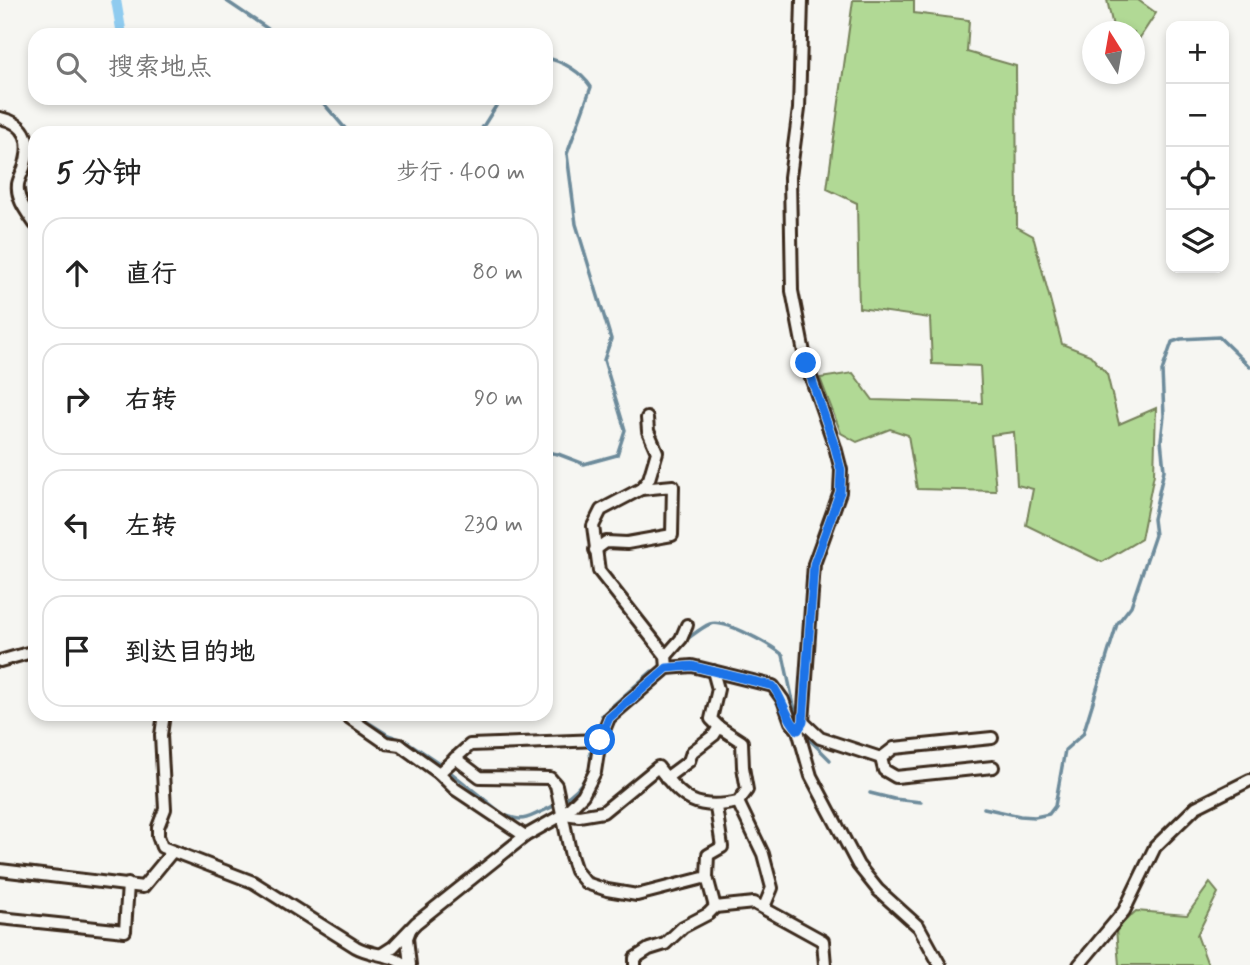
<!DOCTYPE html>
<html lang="zh">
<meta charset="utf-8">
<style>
:root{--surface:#fff;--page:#f6f6f6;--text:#222;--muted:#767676;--line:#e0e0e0}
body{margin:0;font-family:Mynerve,"LXGW WenKai TC",sans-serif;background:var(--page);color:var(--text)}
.controls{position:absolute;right:21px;top:21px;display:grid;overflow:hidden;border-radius:14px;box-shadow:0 4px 10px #0003}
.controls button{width:63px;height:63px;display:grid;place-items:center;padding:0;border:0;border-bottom:2px solid var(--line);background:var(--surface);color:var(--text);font:35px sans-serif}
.compass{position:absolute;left:1082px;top:21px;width:63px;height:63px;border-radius:50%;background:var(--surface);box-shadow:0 4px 10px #0003;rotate:349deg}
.stop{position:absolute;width:21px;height:21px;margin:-16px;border:5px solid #1a73e8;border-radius:50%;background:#fff}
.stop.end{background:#1a73e8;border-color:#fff;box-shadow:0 2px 7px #0008}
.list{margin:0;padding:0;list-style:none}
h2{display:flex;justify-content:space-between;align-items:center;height:91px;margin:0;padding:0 28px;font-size:30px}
h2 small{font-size:23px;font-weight:400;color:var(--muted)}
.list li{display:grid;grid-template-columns:46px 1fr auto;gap:21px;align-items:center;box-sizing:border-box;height:112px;margin:0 14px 14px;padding:0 14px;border:2px solid var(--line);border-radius:21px}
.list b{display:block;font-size:26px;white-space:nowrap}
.list em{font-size:23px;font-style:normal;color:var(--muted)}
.icon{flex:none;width:38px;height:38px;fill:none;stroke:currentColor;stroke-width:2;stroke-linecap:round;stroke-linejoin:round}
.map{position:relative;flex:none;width:1250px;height:965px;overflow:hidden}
.search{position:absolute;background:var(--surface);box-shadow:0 4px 10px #0003;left:28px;top:28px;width:525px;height:77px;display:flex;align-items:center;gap:18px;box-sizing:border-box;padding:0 24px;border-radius:21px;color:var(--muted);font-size:26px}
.panel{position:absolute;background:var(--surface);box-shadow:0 4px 10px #0003;left:28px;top:126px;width:525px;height:595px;border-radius:21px}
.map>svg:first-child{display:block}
.green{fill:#b1d995;stroke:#76825a;stroke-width:2}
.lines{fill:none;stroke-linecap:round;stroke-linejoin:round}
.stream{stroke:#6d8b9b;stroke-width:3.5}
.canal{stroke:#8fcbef;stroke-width:10}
.minor-casing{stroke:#3b2a1e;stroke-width:16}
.minor{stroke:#f6f6f2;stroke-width:10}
.route{stroke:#1a73e8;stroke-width:9}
</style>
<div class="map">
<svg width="1250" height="965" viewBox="0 0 1250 965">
<rect width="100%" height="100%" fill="#f6f6f2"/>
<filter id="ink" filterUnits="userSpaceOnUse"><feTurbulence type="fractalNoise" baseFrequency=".0143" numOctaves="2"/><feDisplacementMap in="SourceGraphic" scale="14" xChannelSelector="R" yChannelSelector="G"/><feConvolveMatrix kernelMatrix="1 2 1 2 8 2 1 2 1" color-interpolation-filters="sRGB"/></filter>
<g filter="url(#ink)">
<g class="green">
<path d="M853,0H914V13L969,20L967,52L1016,66L1017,227L1033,236L1062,344L1090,355L1107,374L1119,424L1156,408L1154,474L1141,539L1102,562L1026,525L1033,489L1017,485L1014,432L991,435L996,491L917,489L908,435L890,429L857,442L841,433L820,378L853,373L873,400L982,403L980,366L932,364L930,318L859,308L857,203L827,189Z"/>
<path d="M1107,0H1138L1156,13L1135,45L1134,32L1114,31Z"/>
<path d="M1210,883L1218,893L1197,935L1208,965H1119L1116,929L1136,911L1187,915Z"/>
</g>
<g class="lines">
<g class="stream">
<path d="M225,0L277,35"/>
<path d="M546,58C563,61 581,72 591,87L567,154L576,224L611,339L604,360L625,430L617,455L584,464L558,454L546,452"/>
<path d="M319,98L349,133"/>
<path d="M479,133L501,98"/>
<path d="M686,640C693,635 702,627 710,624C725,619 771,645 783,655L796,715"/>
<path d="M355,714L388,735L406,741L439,763L504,815C510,817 515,819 520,819C528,819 535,814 541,812C564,802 596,782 590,753"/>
<path d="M602,715L652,671"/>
<path d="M809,739L830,760"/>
<path d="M870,793L894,799L921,802"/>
<path d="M984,808L1020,816L1035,817L1049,814L1055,806L1065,750L1083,734L1117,624L1131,606L1155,535L1153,519L1164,470L1161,440L1164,416L1162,371L1172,342L1181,339L1219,337L1250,367"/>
</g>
<path class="canal" d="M116,0L122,35"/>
<g class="minor-casing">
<g id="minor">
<path d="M0,118C28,124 32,142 24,168C22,173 19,179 18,184C16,199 27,212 35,224"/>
<path d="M647,418L648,431L657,452L649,479L641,489L601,510L593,526L599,571L666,656L667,668"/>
<path d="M595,550L606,542L627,543L672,535L673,486L641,489"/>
<path d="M666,656L681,639L687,625"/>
<path d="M0,661L35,651"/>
<path d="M164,714L161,735L165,809L158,827V836L162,847L253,882L356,947C372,956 390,953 405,965"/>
<path d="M344,714L386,743L400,745L439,773L455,789L525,836"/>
<path d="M803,722L820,738L881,758"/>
<path d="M798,730L803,722L814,564L840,492L841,470L835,447L806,363L792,291L790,177L799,109L802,0"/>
<path d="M992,738L894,748L881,758L884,770L896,777L993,767"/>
<path d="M455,758L480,777L550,778L556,785L571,856L576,871L586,883L607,890L637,895L707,877L715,907L754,903L823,941L825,965"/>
<path d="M439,773L470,745L600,740"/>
<path d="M666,778L689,761L692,752L714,735L719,727"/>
<path d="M738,802L763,854L772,888L764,907"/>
<path d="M564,814L579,816L603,812L658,767C683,800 696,811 738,802L747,790L743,767L742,742L719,727L711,719L718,689L713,671"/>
<path d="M0,870L143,887L172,852"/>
<path d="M707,877L708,855L722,847L716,807"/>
<path d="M0,918L125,931L128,884"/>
<path d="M382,954L393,947L416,923L525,836L564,814L583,795L595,772L600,740L609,718L667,668L692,666L773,686L783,700L791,722L798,730L811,776L858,865L878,890L919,927L940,965"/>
<path d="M410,965L407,938L410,930"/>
<path d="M635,965V958L649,949L665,944L683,927L708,914L715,907"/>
<path d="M1079,965L1124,911L1155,847L1196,807L1250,780"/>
</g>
</g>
<use href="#minor" class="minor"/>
</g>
</g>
<g class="lines" filter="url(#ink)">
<path class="route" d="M600,740L609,718L667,668L692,666L773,686C783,700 786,718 798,730L803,722L814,564L840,492L841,470L835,447L806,363"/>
</g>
</svg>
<div class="controls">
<button>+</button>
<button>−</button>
<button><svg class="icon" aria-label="locate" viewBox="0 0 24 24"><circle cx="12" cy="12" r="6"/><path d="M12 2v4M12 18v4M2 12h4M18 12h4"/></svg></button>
<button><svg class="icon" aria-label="layers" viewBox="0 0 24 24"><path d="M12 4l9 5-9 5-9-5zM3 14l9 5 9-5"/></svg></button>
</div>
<svg class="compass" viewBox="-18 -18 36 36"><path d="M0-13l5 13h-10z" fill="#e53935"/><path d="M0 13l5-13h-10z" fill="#767676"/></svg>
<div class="stop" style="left:600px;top:740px"></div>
<div class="stop end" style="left:806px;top:363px"></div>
<div class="search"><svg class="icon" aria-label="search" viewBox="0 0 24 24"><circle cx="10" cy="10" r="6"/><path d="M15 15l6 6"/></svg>搜索地点</div>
<section class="panel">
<h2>5 分钟<small>步行 · 400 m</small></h2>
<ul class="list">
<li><svg class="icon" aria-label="ahead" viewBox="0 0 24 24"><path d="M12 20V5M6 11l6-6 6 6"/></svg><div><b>直行</b></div><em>80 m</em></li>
<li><svg class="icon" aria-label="right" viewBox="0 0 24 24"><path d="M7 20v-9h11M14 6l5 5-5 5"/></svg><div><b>右转</b></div><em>90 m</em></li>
<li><svg class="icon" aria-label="left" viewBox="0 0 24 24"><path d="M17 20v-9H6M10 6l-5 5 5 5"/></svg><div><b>左转</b></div><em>230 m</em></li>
<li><svg class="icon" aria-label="arrive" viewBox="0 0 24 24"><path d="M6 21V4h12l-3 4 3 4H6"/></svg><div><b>到达目的地</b></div></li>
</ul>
</section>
</div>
